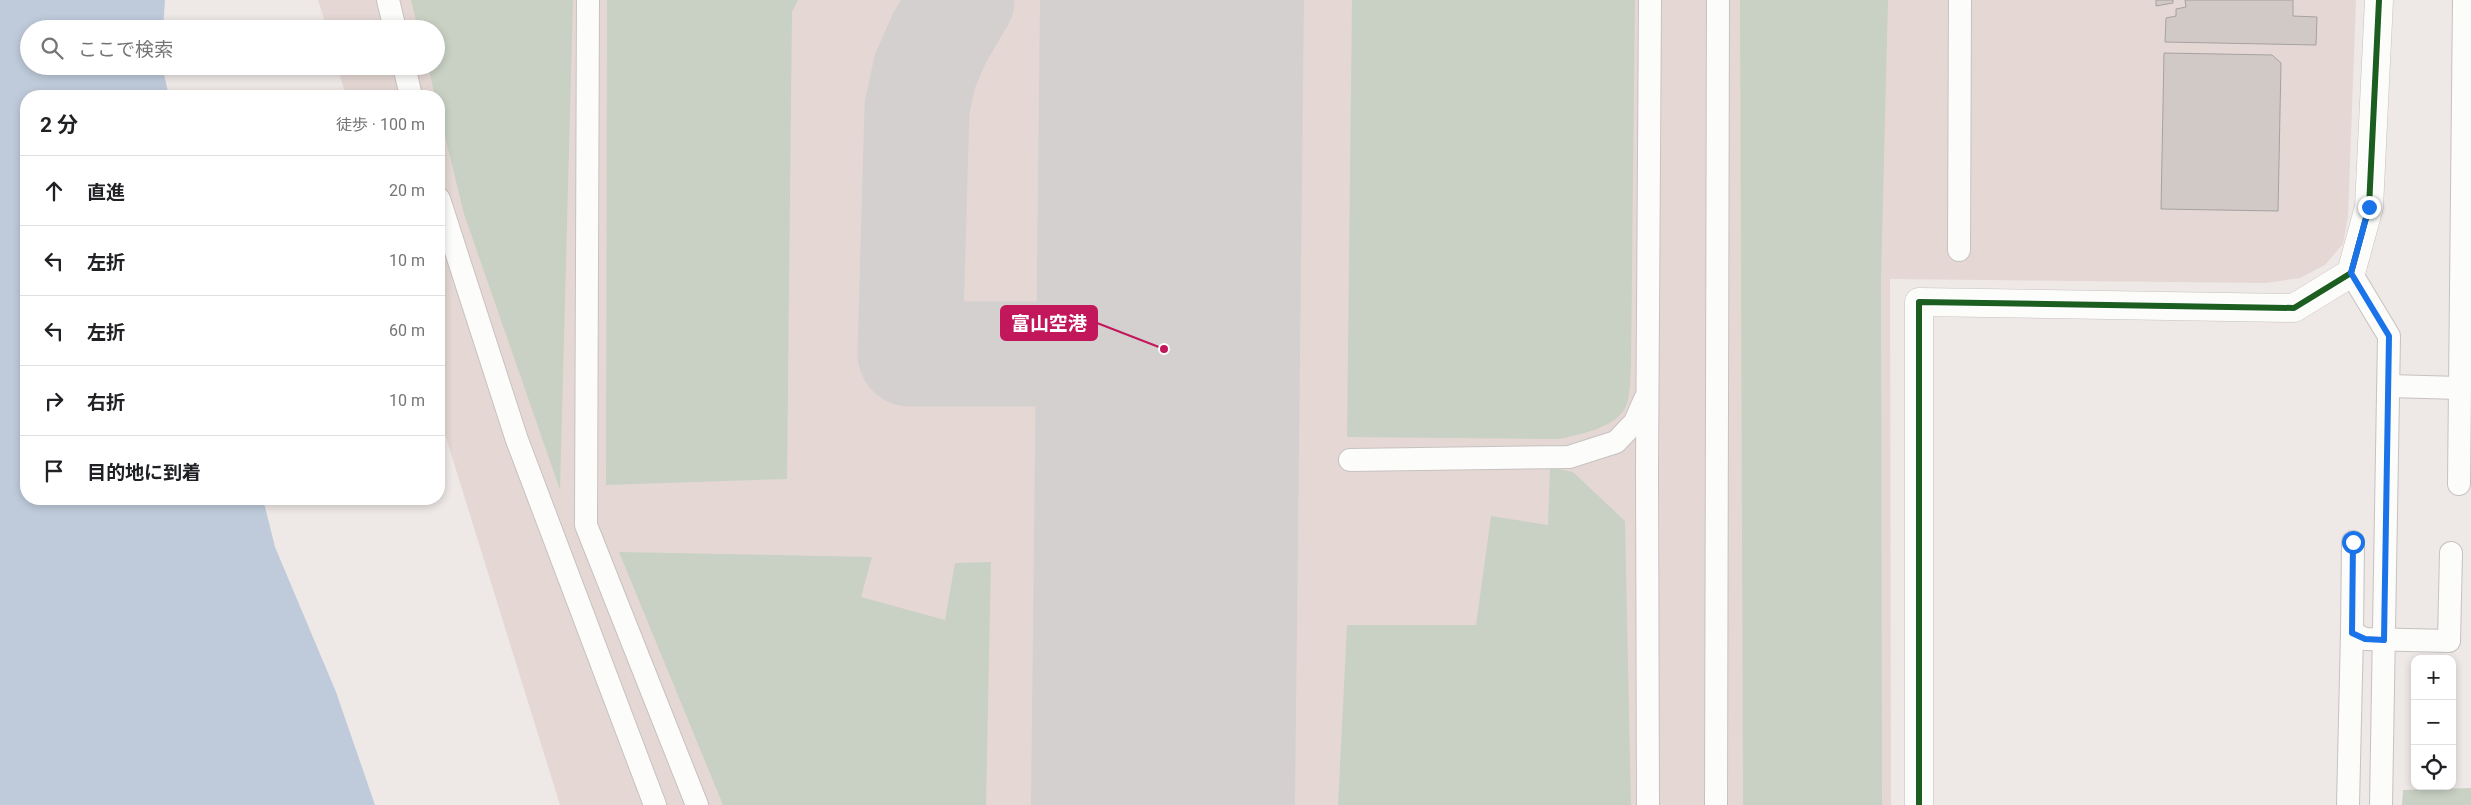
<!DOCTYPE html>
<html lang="ja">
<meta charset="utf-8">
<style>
:root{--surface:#fff;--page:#f6f6f6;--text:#202124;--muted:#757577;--line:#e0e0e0}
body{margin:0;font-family:Roboto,"Noto Sans JP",sans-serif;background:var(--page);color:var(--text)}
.controls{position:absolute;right:15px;bottom:15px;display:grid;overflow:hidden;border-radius:10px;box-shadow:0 2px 8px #0003}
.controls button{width:45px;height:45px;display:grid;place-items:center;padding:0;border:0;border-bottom:1px solid var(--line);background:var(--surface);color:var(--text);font:25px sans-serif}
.stop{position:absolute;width:15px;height:15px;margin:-11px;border:4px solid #1a73e8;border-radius:50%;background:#fff}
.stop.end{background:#1a73e8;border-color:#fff;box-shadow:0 1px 5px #0008}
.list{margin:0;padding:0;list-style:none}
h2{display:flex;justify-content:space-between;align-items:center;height:65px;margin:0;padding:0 20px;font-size:21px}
h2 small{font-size:16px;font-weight:400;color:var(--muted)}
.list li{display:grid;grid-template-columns:32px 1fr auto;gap:15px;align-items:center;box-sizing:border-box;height:70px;padding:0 20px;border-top:1px solid var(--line)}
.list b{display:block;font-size:19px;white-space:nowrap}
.list em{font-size:16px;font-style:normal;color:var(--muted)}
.icon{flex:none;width:28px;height:28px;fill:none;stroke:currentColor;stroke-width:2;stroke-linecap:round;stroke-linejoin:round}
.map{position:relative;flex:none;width:2471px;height:805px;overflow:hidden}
.search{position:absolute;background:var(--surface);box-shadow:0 2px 8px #0003;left:20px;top:20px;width:425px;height:55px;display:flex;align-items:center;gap:12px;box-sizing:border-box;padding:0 18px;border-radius:28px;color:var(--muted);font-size:19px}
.panel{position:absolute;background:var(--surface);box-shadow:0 2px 8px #0003;left:20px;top:90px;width:425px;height:415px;border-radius:20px}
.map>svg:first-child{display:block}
.built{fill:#e5d8d4}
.green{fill:#c9d1c4}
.water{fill:#bfcbdb}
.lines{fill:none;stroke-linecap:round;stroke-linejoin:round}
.taxiway{stroke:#d4d0cf;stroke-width:105}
.runway{stroke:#d4d0cf;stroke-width:264}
.building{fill:#d1c9c5;stroke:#a6a2a0}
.lane-casing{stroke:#c6c2c0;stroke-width:24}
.street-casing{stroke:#c6c2c0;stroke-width:29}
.lane{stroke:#fcfcfb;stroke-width:22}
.street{stroke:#fcfcfb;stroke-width:28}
.cycleway-casing{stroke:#fff;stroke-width:9}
.cycleway{stroke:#1b5e20;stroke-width:6}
.route{stroke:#1a73e8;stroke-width:6}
.leader{fill:none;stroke:#c2185b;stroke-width:2}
.callout-dot{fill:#c2185b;stroke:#fff;stroke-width:2}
.callout{fill:#c2185b;stroke:#c2185b;stroke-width:2}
.callout-label{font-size:19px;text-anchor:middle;font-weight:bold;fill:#fff}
</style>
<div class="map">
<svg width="2471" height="805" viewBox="0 0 2471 805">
<rect width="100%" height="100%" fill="#eee8e6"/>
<path class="built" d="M318,0H2356L2348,216L2343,244L2325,265L2300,278L2267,283L1890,279L1891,805H560L439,415V96H346L337,66H436V29H327Z"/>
<g class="green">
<path d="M411,0H573L560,490L464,214L439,112V96H435L428,66H436V29H418Z"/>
<path d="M607,0H798L792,12L787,479L606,485Z"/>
<path d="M1352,0H1635L1631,363C1630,376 1631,394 1626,406C1618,427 1579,435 1559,439L1347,437Z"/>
<path d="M1740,0H1888L1881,280L1882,805H1743Z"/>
<path d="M1550,467L1573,472L1625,521L1631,805H1338L1347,625H1476L1491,516L1548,525Z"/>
<path d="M619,552L872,557L861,597L945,620L955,563L991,562L986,805H723Z"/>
<path d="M2471,788V805H2402L2403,790Z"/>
</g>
<path class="water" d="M0,0H165L163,29H29V66H162L169,96H26V499H263L275,547L336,692L375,805H0Z"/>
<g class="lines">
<path class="taxiway" d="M962,0L940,37L925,71L917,108L910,354H1168"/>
<path class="runway" d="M1163,805L1172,0"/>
</g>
<g class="building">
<path d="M2156,0H2173V3L2156,6Z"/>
<path d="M2185,0H2293V16L2317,17L2316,45L2165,42L2166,18L2176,16V9L2186,7Z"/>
<path d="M2164,53L2272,55L2281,63L2278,211L2161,209Z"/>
</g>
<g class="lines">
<g class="lane-casing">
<g id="lane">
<path d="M388,0L395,29"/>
<path d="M588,0L586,525L697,805"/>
<path d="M404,66L411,96"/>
<path d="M439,199L517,440L655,805"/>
<path d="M1959,250L1960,0"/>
<path d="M2351,273L2389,336L2381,805"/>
<path d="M2389,386L2460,388"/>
<path d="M1350,460L1569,457L1616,442L1635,422L1645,399"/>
<path d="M2459,484L2464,0"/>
<path d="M2353,542L2352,633L2365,639L2449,641L2451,553"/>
<path d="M1648,805L1647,469L1650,0"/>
<path d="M1716,805L1718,0"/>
<path d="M2348,805L2352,633"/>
</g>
</g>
<g class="street-casing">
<path id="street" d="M1919,805V302L2294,308L2351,273L2369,207L2379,0"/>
</g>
<use href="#lane" class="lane"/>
<use href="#street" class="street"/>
<g class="cycleway-casing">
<path id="cycleway" d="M1919,805V302L2294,308L2351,273L2369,207L2379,0"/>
</g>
<use href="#cycleway" class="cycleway"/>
</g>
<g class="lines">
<path class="route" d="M2353,542L2352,633L2365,639L2384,640L2389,336L2351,273L2369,207"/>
</g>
<path class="leader" d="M1164 349L1097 323"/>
<circle class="callout-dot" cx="1164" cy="349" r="5"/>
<rect class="callout" x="1001" y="306" width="96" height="34" rx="5"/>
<g class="callout-label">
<text x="1049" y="330">富山空港</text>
</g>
</svg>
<div class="controls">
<button>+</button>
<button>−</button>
<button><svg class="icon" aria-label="locate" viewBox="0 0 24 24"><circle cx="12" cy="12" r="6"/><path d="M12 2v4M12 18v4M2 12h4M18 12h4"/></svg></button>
</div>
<div class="stop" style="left:2353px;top:542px"></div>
<div class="stop end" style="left:2369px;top:207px"></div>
<div class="search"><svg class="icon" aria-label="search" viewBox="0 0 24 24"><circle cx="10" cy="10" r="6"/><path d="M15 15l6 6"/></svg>ここで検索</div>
<section class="panel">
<h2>2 分<small>徒歩 · 100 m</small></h2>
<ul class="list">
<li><svg class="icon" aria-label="ahead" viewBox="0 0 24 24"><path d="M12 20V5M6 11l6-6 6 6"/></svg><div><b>直進</b></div><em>20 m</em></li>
<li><svg class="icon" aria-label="left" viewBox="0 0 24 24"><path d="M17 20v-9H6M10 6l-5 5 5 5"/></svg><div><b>左折</b></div><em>10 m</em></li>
<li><svg class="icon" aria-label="left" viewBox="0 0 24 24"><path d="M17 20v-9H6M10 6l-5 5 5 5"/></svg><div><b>左折</b></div><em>60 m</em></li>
<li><svg class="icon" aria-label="right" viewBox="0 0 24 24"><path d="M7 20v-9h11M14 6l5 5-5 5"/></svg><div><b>右折</b></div><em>10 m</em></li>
<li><svg class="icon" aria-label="arrive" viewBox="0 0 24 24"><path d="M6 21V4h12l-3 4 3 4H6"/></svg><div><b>目的地に到着</b></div></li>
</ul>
</section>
</div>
